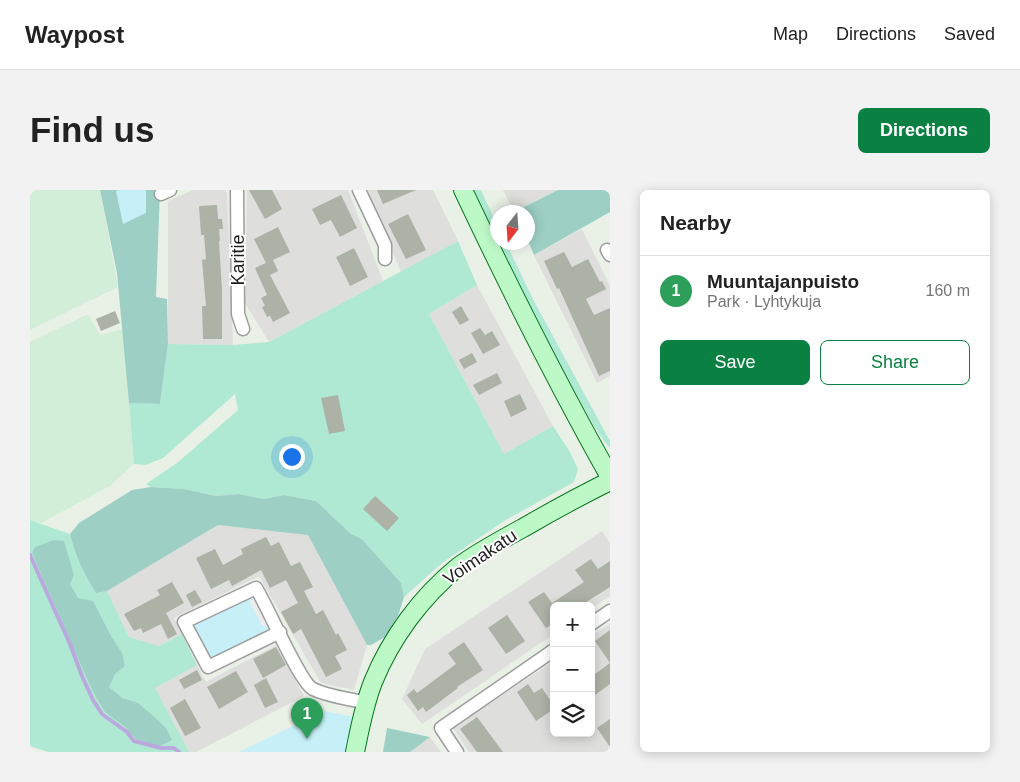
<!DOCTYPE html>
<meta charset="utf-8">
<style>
:root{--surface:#fff;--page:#f2f2f2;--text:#222;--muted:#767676;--line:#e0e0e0;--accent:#0b8043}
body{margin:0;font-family:Arial,sans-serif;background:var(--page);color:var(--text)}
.controls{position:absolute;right:15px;bottom:15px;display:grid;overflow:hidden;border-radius:8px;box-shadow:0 2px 12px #0003}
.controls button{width:45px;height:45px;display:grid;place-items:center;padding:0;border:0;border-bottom:1px solid var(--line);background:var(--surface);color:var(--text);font:25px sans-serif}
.compass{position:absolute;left:460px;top:15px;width:45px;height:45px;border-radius:50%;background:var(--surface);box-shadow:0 2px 12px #0003;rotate:197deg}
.you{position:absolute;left:261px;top:266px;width:18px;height:18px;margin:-12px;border:4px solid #fff;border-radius:50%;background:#1a73e8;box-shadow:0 0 0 8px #1a73e833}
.badge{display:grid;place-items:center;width:32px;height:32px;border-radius:50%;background:var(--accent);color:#fff;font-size:16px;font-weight:700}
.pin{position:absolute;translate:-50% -41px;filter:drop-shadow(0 1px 2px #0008)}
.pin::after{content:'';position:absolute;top:26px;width:18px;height:15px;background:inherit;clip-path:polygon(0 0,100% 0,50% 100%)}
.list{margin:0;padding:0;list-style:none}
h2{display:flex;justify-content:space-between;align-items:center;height:65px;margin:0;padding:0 20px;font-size:21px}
h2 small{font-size:16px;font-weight:400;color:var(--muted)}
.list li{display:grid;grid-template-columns:32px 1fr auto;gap:15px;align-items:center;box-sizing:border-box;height:70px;padding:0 20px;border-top:1px solid var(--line)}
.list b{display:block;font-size:19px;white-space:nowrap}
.list p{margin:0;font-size:16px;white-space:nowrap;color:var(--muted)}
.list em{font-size:16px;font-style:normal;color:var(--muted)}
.actions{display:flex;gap:10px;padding:15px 20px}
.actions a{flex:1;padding:11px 0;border:1px solid var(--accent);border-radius:8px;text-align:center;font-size:18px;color:var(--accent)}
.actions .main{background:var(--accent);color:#fff}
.icon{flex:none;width:28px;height:28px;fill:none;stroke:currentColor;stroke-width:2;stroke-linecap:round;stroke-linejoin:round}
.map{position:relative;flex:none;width:580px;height:562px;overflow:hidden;border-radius:8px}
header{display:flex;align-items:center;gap:30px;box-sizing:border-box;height:70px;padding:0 25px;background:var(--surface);border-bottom:1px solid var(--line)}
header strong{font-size:24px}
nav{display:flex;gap:28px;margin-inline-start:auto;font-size:18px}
.intro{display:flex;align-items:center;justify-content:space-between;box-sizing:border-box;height:120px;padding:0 30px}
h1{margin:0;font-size:35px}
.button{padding:12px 22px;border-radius:8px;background:var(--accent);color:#fff;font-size:18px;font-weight:700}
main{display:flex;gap:30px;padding:0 30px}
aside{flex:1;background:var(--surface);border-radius:8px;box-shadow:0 2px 12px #0003}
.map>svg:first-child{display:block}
.residential{fill:#dededd}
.farmland{fill:#d3eed8}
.grass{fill:#afe9d3}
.forest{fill:#9dcfc5}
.park{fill:#c6eff8}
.parking{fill:#ececec}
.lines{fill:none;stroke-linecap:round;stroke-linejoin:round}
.stream{stroke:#baa9dd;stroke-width:4}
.building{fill:#acb2a6}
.street-casing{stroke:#9d9d9d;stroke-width:15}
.secondary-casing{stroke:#087720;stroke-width:20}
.street{stroke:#fff;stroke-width:12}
.secondary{stroke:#bdf8c7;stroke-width:18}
.labels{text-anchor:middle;stroke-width:4;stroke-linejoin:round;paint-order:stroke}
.street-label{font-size:18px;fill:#202020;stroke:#fff}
</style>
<header>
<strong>Waypost</strong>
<nav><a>Map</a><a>Directions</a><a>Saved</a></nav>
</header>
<div class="intro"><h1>Find us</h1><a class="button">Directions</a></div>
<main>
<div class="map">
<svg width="580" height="562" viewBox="0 0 580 562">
<rect width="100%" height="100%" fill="#e9f1e7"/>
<g class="residential">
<path d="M163,0H195L197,3L203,155L138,154V11Z"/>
<path d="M217,0H318L353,91L239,152L215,113Z"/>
<path d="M336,0H403L428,51L371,82Z"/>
<path d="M473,0H528L484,22Z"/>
<path d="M552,39L580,96V186L567,193L504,65Z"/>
<path d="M447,95L523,236L474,264L399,124Z"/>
<path d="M188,335L278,344L337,455L324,500L291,493L229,386L144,428L152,444L129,456L99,447L77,401Z"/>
<path d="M572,341L580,354V406L561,419V416H524V444L392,534L372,509L395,459Z"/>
<path d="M580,434V562H439L423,538L524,471V543H561V446Z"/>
<path d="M246,455L274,506L166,562H159L124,498L167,475L176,492Z"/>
<path d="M400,547L411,562H380Z"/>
</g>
<g class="farmland">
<path d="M0,0H70L88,97L0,140Z"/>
<path d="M58,124L70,145L93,139L104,274L80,296L11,333L0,330V152Z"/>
</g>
<g class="grass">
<path d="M442,0H451L467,35L468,52L476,53L505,113L580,251V258C565,242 552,213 540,193C504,130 473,65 442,0Z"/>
<path d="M428,51L447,95L399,124L474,264L523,236L540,262L548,279L544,292L474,331L412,373L374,407L371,393L332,349L321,344L286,311L254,305L234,309L209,304L186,306L154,299L121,297L116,294L147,273L208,220L205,204L133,268L116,275L104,274L99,213L130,214L138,154L203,155L239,152Z"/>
<path d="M0,330L40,344C45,366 54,384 66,403L77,401L99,447L129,456L152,444L167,475L125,498L159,562H18L0,556Z"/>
</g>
<g class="forest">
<path d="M70,0H130L126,107L137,109L138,154L130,214L99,213L87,83Z"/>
<path d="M528,0H580V22L504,65L498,51V22H484Z"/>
<path d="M121,297L154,299L186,306L209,304L234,309L254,305L286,311L321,344L332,349L371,393L374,407L368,426L355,447L341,455H337L278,345L188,335L77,401L66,403C54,384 45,366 40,344L49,333L102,300Z"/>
<path d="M24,350L34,351L44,385L40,394L48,408L63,411L81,446L92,463L95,476L85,484L79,497L92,508L108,513L122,525L136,538L142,550L130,556L108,551L94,536L75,522L62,500L2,363L5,357Z"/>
<path d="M357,538L400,547L380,562H353Z"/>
</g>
<g class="park">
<path d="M89,0H116V23L93,34L86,1Z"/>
<path d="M223,404L240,438L185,468L179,469L163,440V435Z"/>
<path d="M294,521L324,527L317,562H209Z"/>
</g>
<path class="parking" d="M226,408L240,433L233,437L219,411Z"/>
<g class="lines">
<path class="stream" d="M0,365L40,454L52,486L63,510L72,524L97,542L104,551L131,558H144L149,562"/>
</g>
<g class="building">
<path d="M219,0H242L252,19L235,29Z"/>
<path d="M347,0H386L353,14Z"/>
<path d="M311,5L327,38L310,47L301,30L290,35L282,19Z"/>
<path d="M187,15L188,29H192L193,39H189L190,51H189L192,100V149H173L172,116H176L172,70L176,69L174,45H171L169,16Z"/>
<path d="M378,24L396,60L376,69L358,34Z"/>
<path d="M248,37L260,62L243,70L248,81L240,85L260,123L243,132L240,126L237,127L232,117L235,116L231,108L237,105L225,78L240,71L236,73L224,49Z"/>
<path d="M324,58L338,87L320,96L306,67Z"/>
<path d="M534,62L542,77L558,69L570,92L572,91L576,99L556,109L564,125L580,118V181L569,186L529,98L527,99L514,71Z"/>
<path d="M431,116L439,130L430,135L422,122Z"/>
<path d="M85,121L90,133L71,141L66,129Z"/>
<path d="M450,138L455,145L462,141L470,155L453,164L441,143Z"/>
<path d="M442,163L447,172L434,179L429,170Z"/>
<path d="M467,183L472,193L449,205L443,195Z"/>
<path d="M490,204L497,219L481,227L474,211Z"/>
<path d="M308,205L315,241L299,244L291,208Z"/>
<path d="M345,306L369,328L357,341L333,319Z"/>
<path d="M236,347L241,356L249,352L261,376L270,372L283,397L274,401L286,424L293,420L306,445L308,443L317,460L305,466L312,479L296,487L271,439L263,444L251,422L268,413L256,390L240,398L231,380L202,396L199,390L181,399L166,368L185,359L193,375L213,364L211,359Z"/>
<path d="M561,369L568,379L580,371V397L550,416H524V433L516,438L498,412L514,402L522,413L554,392L545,380Z"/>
<path d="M142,392L154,413L136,423L147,444L138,449L131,434L113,443L111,438L104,441L94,424L130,405L127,400Z"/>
<path d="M165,400L172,412L162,417L156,405Z"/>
<path d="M477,425L495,451L476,464L458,438Z"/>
<path d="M580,440V494L561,508V487L580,473L565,451Z"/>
<path d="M434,452L453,480L427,497L428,498L396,522L393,517L388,521L377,505L384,499L387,503L426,474L418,463Z"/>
<path d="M246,457L256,475L233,488L223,469Z"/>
<path d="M167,480L172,490L154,499L149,490Z"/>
<path d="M206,481L218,502L189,519L177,497Z"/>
<path d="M236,488L248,512L235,518L224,495Z"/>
<path d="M498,494L504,503L512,498L524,516V519L506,531L487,502Z"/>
<path d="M155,509L171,538L155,546L140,518Z"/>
<path d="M447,527L473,562H447L430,539Z"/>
<path d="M580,529V557L567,538Z"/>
</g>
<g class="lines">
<g class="street-casing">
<g id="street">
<path d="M207,0L208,124L213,139"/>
<path d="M329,0L355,55V69"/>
<path d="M131,4L140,0"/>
<path d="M577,60L580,65"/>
<path d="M561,434L580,421"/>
<path d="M250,442L178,477L154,432L226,398C237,415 270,493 283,499C299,507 319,508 336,513"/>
<path d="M427,562L411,538L524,460"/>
</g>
</g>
<g class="secondary-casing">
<g id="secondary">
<path d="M433,0C479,97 527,193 580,287"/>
<path d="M325,562C330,538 334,515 343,492C361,448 391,407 428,377C448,362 471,350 493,338C522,321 550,306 580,291"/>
</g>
</g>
<use href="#street" class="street"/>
<use href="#secondary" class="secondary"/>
</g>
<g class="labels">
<g class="street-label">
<text transform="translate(208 70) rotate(-90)" y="6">Karitie</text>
<text transform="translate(450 367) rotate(-34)" y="6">Voimakatu</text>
</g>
</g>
</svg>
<div class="controls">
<button>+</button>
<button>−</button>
<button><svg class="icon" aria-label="layers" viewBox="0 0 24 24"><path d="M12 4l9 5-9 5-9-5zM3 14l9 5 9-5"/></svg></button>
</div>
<svg class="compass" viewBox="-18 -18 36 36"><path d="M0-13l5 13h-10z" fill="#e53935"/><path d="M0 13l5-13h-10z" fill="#767676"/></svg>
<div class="you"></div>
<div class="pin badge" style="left:277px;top:549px;background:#2e9e5b">1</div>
</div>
<aside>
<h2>Nearby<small></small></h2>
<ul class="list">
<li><span class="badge" style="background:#2e9e5b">1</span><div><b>Muuntajanpuisto</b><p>Park · Lyhtykuja</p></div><em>160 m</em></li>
</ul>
<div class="actions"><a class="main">Save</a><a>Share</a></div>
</aside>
</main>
